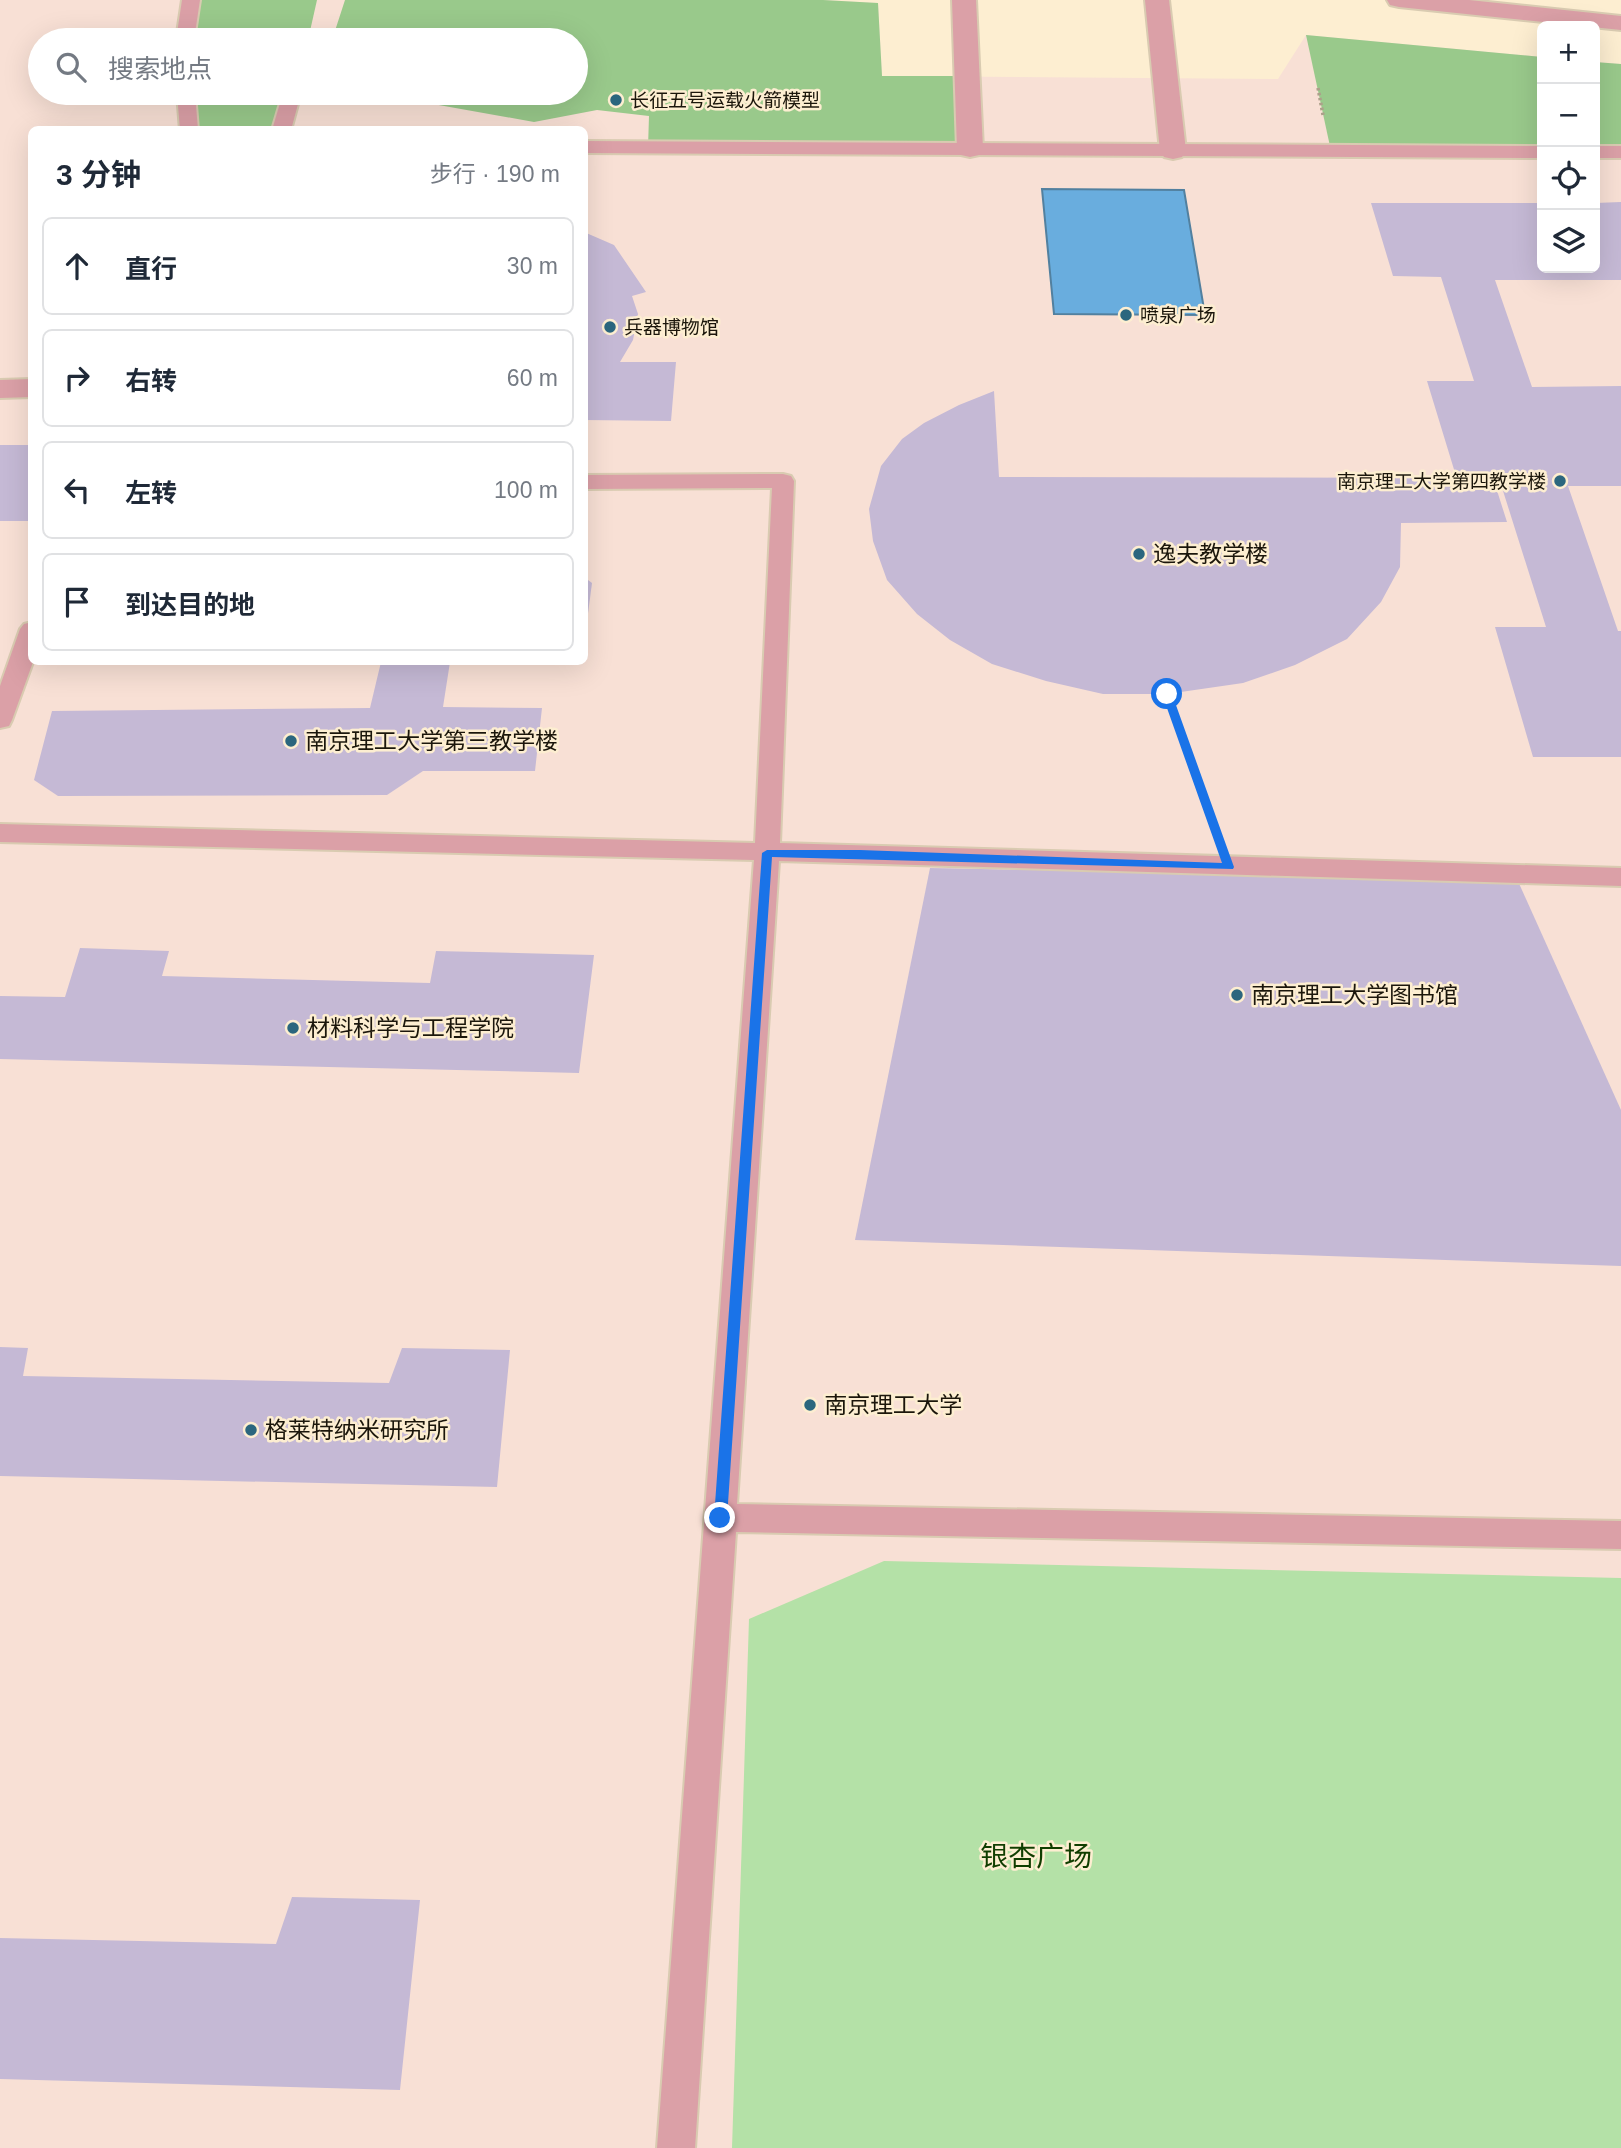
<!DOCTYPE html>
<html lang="zh">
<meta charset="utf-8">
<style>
:root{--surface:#fff;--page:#f6f6f7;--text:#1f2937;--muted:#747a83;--line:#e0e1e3}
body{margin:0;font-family:Arial,"Noto Sans SC",sans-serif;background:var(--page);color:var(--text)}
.controls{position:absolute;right:21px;top:21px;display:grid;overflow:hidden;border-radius:10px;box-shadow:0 7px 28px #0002}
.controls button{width:63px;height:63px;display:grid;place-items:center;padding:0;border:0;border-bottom:2px solid var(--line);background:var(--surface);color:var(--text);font:35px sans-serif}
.stop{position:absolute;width:21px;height:21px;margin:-16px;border:5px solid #1a73e8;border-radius:50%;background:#fff}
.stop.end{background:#1a73e8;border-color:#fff;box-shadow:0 2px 7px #0008}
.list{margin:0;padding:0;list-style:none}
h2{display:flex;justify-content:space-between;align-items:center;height:91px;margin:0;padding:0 28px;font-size:30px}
h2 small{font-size:23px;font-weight:400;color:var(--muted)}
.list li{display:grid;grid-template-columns:46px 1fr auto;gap:21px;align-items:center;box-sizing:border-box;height:98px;margin:0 14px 14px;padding:0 14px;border:2px solid var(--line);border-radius:10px}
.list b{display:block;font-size:26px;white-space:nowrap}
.list em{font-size:23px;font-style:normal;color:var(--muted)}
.icon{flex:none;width:38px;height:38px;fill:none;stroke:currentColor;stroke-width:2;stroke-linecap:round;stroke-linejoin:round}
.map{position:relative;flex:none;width:1621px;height:2148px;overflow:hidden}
.search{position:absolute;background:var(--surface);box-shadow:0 7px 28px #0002;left:28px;top:28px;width:560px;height:77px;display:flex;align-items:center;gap:18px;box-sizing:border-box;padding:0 24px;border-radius:38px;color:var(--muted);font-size:26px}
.panel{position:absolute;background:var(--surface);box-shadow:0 7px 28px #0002;left:28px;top:126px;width:560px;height:539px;border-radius:10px}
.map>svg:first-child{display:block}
.education{fill:#f8e0d5;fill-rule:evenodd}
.green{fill:#b4e1a7}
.forest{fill:#99c98b}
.water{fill:#69adde;stroke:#52809f;stroke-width:2}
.building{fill:#c5b9d5}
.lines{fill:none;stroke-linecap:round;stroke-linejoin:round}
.service-casing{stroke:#d9cbb1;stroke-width:4}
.minor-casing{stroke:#d9cbb1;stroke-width:4}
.tertiary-casing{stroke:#d9cbb1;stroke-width:4}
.path-far1{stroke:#aca08a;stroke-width:3.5;stroke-dasharray:2.5 2.5;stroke-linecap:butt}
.path{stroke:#aca08a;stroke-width:4.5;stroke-dasharray:3.5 3.5;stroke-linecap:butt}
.service{fill:#dba0a7;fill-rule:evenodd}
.minor{fill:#dba0a7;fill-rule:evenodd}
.tertiary{fill:#dba0a7;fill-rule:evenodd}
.route{fill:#1a73e8}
.poi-dot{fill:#2b667e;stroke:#fdeed1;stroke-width:2.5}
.labels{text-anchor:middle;stroke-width:5;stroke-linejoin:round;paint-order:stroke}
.far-poi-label{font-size:19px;fill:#1b160b;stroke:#fdeed1;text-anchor:start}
.poi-label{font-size:23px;fill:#1b160b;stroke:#fdeed1;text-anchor:start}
.near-park-label{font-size:28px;fill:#103e00;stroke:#fdeed1}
</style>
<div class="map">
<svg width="1621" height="2148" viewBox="0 0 1621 2148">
<rect width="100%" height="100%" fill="#fdeed1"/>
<path class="education" d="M0,0H823L878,3L882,76L1278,79L1306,35L1542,57V268H1595V62L1621,64V2148H0ZM40,40H576V93H40ZM32,130H584V662H32Z"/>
<path class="green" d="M884,1561L1621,1578V2148H732L749,1619Z"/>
<g class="forest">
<path d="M191,0H317L308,40H185Z"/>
<path d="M345,0H823L878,3L882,76H966L970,149L648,148L649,116L597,110L534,122L433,104L405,93H576V40H332Z"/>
<path d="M1306,35L1542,57V152L1331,151Z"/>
<path d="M1595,62L1621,64V152H1595Z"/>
<path d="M186,93H292L281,130L189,129Z"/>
</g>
<path class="water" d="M1042,189L1184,190L1205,315L1054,314Z"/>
<g class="building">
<path d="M1621,202V280H1495L1532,387L1621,386V486H1568L1618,631H1621V757H1533L1495,627H1546L1498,475L1456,476L1427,381H1474L1441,277L1393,276L1371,203H1542V268H1595V203Z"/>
<path d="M584,232L614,245L646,292L632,296L638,314L633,340L620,362H676L671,421L584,420Z"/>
<path d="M994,391L999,477L1493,478L1507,522L1401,523L1400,567L1381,602L1347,639L1295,665L1243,683L1167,694H1103L1046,681L992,664L950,640L917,614L887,580L873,541L869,509L881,466L902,439L924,423L959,405Z"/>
<path d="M0,445H32L30,521H0Z"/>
<path d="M584,577L592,583L586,629H584Z"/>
<path d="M381,662H450L443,707L542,708L535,771H423L387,795L58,796L34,780L52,711L370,708Z"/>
<path d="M930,868L1517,879L1621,1110V1266L855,1240Z"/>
<path d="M80,948L169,951L162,976L430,983L436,951L594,955L579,1073L0,1059V996L65,997Z"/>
<path d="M0,1347L28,1348L23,1376L389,1383L402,1348L510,1350L497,1487L0,1476Z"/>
<path d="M292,1897L420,1900L400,2090L0,2079V1938L276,1944Z"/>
</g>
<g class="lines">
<g class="service-casing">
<g id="service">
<path d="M182,0H200L194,40H176Z"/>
<path d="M177,93H195L198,130H180Z"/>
<path d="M283,93H301L291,130H272Z"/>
<path d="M584,141L1542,146V158L584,153Z"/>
<rect x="1595" y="146" width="26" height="12"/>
<path d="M783,474L791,476L794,481L780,843L1621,868V886L779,861L737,1504L1621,1521V1549L736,1532L695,2148H657L754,860L0,842V824L755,843L772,488L584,489V475Z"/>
<path d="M32,622L33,662L12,720L9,726L0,728V686L20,629L24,624Z"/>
</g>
</g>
<g class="minor-casing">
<g id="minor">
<path d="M952,0H976L983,149L979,155L970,157L961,155L957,149Z"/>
<path d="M1145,0H1169L1186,151L1182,157L1173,159L1164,157L1160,151Z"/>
<path d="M32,379V397L0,398V380Z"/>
</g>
</g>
<g class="tertiary-casing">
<path id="tertiary" d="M1387,0H1469L1621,16V30L1399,7L1390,5Z"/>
</g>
<path class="path-far1" d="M1318,88L1323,115"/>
<path class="path" d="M1167,694L1214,825"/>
<use href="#service" class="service"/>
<use href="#minor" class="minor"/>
<use href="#tertiary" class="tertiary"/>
</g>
<path class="route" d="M1167,691L1172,694L1234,867L1233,869L772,857L727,1518L720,1524L716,1522L714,1518L762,853L767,850H860L1222,863L1162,694Z"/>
<g class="poi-dot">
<circle cx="616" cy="100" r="7"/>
<circle cx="1126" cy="315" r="7"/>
<circle cx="610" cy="327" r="7"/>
<circle cx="1560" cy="481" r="7"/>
<circle cx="1139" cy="554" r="7"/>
<circle cx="291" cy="741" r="7"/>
<circle cx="1237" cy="995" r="7"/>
<circle cx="293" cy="1028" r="7"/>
<circle cx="810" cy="1405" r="7"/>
<circle cx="251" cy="1430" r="7"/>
</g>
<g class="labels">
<g class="far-poi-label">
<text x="630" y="107">长征五号运载火箭模型</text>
<text x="1140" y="322">喷泉广场</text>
<text x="624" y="334">兵器博物馆</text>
<text x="1546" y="488" text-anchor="end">南京理工大学第四教学楼</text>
</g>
<g class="poi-label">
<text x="1153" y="562">逸夫教学楼</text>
<text x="305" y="749">南京理工大学第三教学楼</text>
<text x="1251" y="1003">南京理工大学图书馆</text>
<text x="307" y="1036">材料科学与工程学院</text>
<text x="824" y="1413">南京理工大学</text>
<text x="265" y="1438">格莱特纳米研究所</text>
</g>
<g class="near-park-label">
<text x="1036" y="1866">银杏广场</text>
</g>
</g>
</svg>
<div class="controls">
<button>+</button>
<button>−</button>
<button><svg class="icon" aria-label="locate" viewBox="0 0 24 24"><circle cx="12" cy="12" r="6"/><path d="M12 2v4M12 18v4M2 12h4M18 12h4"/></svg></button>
<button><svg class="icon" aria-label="layers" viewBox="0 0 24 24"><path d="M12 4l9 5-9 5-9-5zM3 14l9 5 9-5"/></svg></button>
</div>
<div class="stop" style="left:1167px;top:694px"></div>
<div class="stop end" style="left:720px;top:1518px"></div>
<div class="search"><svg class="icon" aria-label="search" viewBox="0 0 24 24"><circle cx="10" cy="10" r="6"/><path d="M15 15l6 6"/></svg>搜索地点</div>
<section class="panel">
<h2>3 分钟<small>步行 · 190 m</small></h2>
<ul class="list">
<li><svg class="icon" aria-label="ahead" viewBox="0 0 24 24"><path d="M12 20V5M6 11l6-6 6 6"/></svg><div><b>直行</b></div><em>30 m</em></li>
<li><svg class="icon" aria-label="right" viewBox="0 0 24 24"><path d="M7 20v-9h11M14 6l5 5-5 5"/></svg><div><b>右转</b></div><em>60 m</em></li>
<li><svg class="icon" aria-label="left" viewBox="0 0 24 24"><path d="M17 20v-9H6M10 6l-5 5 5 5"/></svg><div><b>左转</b></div><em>100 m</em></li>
<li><svg class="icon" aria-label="arrive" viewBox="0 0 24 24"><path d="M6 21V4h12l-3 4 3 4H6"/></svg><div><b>到达目的地</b></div></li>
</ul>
</section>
</div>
